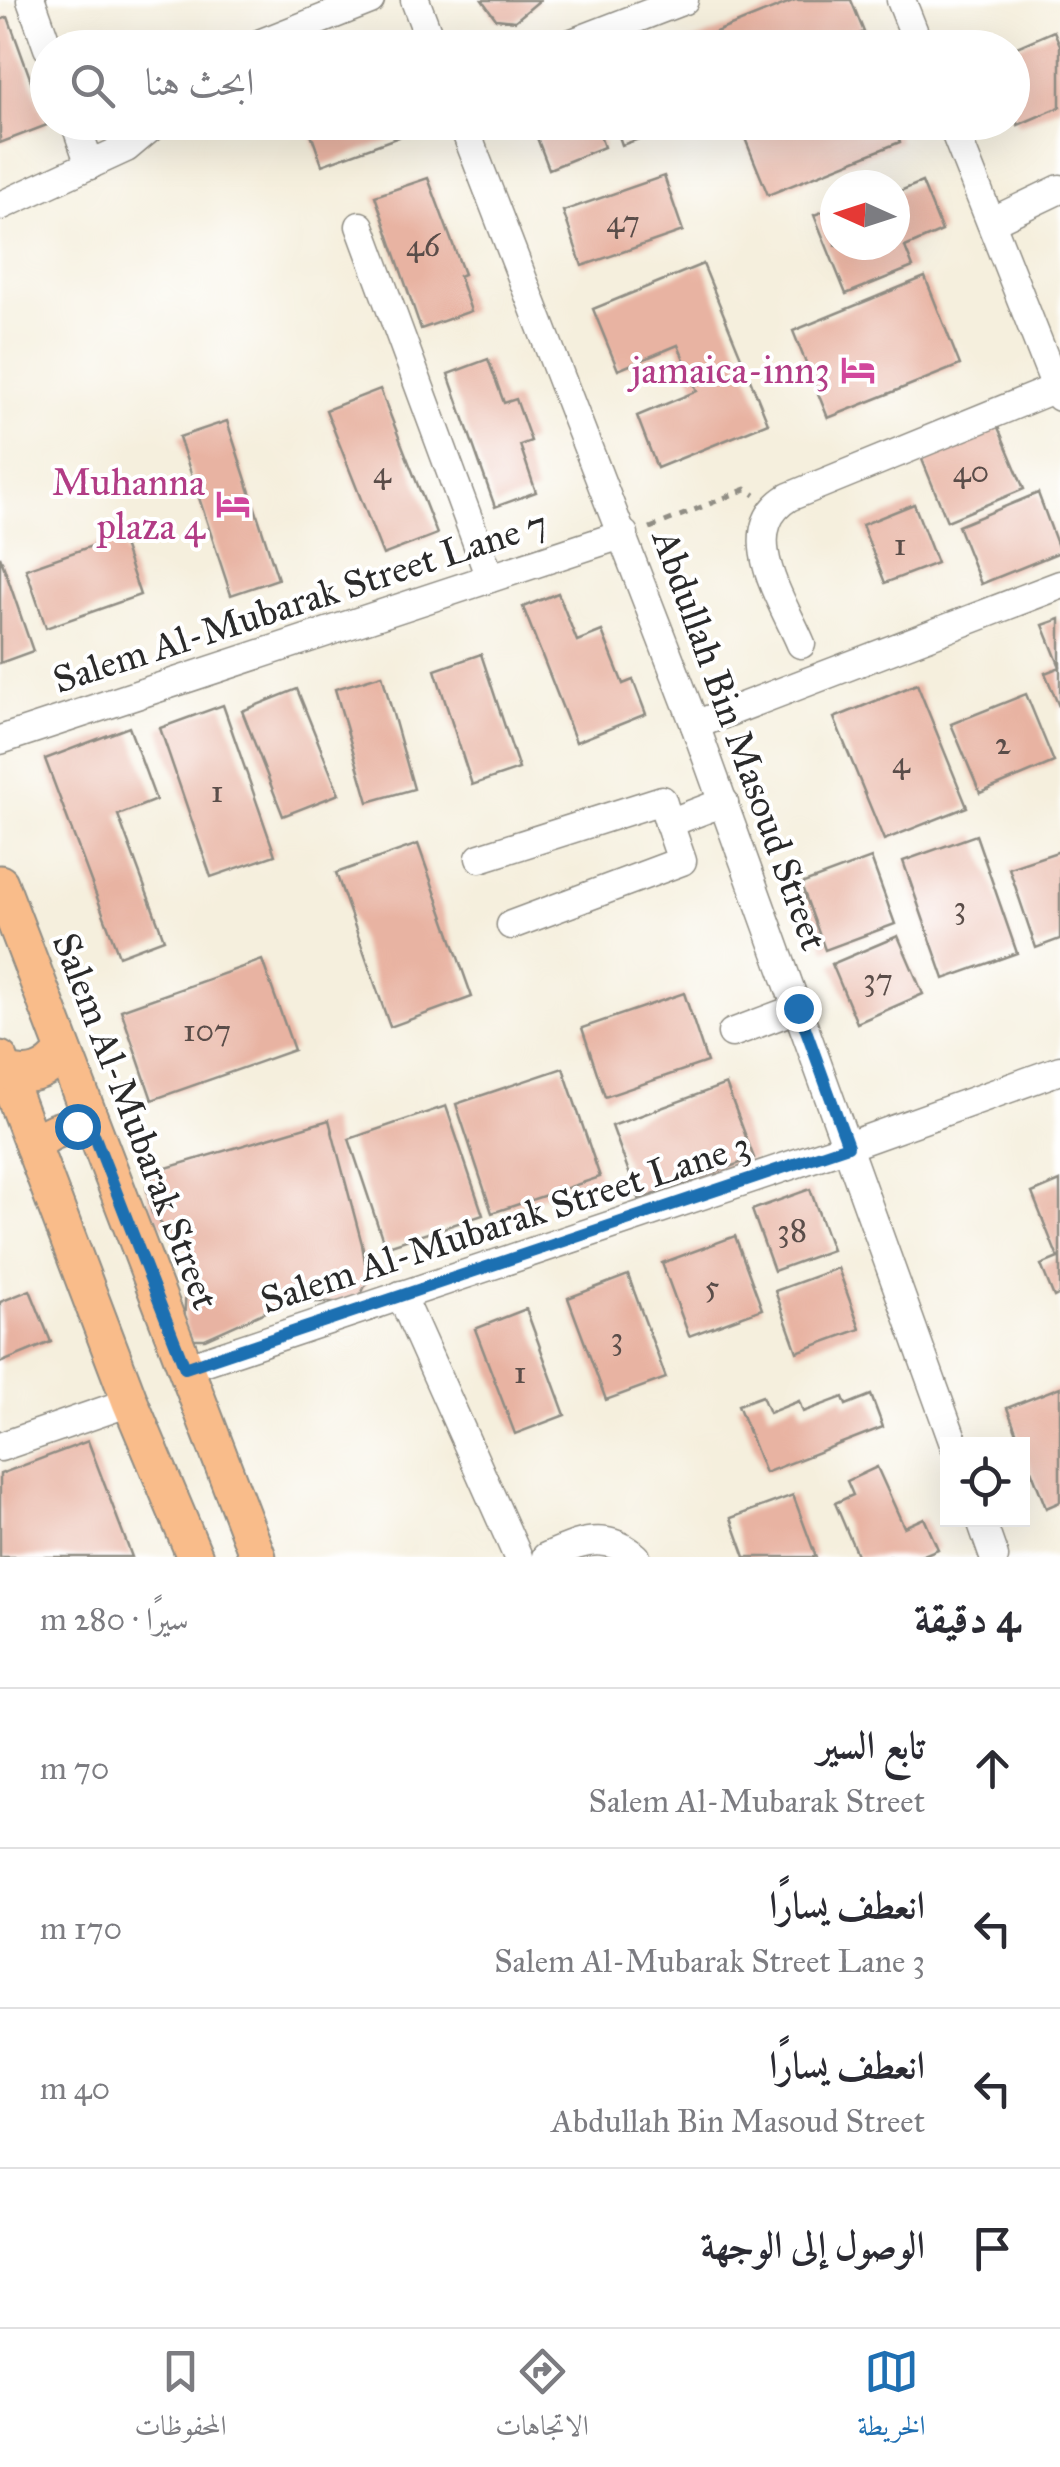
<!DOCTYPE html>
<html lang="ar">
<meta charset="utf-8">
<style>
:root{--surface:#fff;--page:#f7f7f7;--text:#2b2b33;--muted:#7c7c81;--line:#e1e1e2;--accent:#1f6fb2}
body{margin:0;font-family:"IM FELL Great Primer",Amiri,serif;background:var(--page);color:var(--text);direction:rtl}
.controls{position:absolute;right:30px;bottom:30px;display:grid;overflow:hidden;border-radius:0px;box-shadow:0 10px 40px #0002}
.controls button{width:90px;height:90px;display:grid;place-items:center;padding:0;border:0;border-bottom:2px solid var(--line);background:var(--surface);color:var(--text);font:50px sans-serif}
.compass{position:absolute;left:820px;top:170px;width:90px;height:90px;border-radius:50%;background:var(--surface);box-shadow:0 10px 40px #0002;rotate:273deg}
.stop{position:absolute;width:30px;height:30px;margin:-22px;border:8px solid #1f6fb2;border-radius:50%;background:#fff}
.stop.end{background:#1f6fb2;border-color:#fff;box-shadow:0 2px 10px #0008}
.list{margin:0;padding:0;list-style:none}
h2{display:flex;justify-content:space-between;align-items:center;height:130px;margin:0;padding:0 40px;font-size:42px}
h2 small{font-size:32px;font-weight:400;color:var(--muted)}
.list li{display:grid;grid-template-columns:65px 1fr auto;gap:30px;align-items:center;box-sizing:border-box;height:160px;padding:0 40px;border-top:2px solid var(--line)}
.list b{display:block;font-size:38px;white-space:nowrap}
.list p{margin:0;font-size:32px;white-space:nowrap;color:var(--muted)}
.list em{font-size:32px;font-style:normal;color:var(--muted)}
.icon{flex:none;width:55px;height:55px;fill:none;stroke:currentColor;stroke-width:2;stroke-linecap:round;stroke-linejoin:round}
.map{position:relative;flex:none;width:1060px;height:1557px;overflow:hidden;direction:ltr}
.search{position:absolute;background:var(--surface);box-shadow:0 10px 40px #0002;left:30px;right:30px;top:30px;height:110px;display:flex;align-items:center;gap:25px;box-sizing:border-box;padding:0 35px;border-radius:55px;color:var(--muted);font-size:38px}
.sheet{height:770px;background:var(--surface)}
nav{display:flex;justify-content:space-around;align-items:center;box-sizing:border-box;height:140px;border-top:2px solid var(--line);background:var(--surface);font-size:28px;color:var(--muted)}
nav a{display:grid;justify-items:center;gap:5px}
nav .on{color:var(--accent)}
.map>svg:first-child{display:block}
.building{fill:#e8b3a2}
.lines{fill:none;stroke-linecap:round;stroke-linejoin:round}
.minor-casing{stroke:#908d84;stroke-width:31}
.major-casing{stroke:#908d84;stroke-width:39}
.path{stroke:#908d84;stroke-width:5;stroke-dasharray:8 8;stroke-linecap:butt}
.minor{stroke:#fff;stroke-width:28}
.major{stroke:#f9bc8a;stroke-width:35}
.route{stroke:#1f6fb2;stroke-width:12}
.labels{text-anchor:middle;stroke-width:8;stroke-linejoin:round;paint-order:stroke}
.number-label{font-size:32px;fill:#5a4d49}
.hotel-label{font-size:38px;fill:#b23c85;stroke:#fff;text-anchor:end}
.street-label{font-size:38px;fill:#2b2b2b;stroke:#fff}
</style>
<div class="map">
<svg width="1060" height="1557" viewBox="0 0 1060 1557">
<rect width="100%" height="100%" fill="#fff"/>
<filter id="ink" filterUnits="userSpaceOnUse"><feTurbulence type="fractalNoise" baseFrequency=".01" numOctaves="2"/><feDisplacementMap in="SourceGraphic" scale="20" xChannelSelector="R" yChannelSelector="G"/><feConvolveMatrix kernelMatrix="1 2 1 2 8 2 1 2 1" color-interpolation-filters="sRGB"/></filter>
<filter id="wash" filterUnits="userSpaceOnUse"><feTurbulence type="fractalNoise" baseFrequency=".0048" numOctaves="4" result="noise"/><feDisplacementMap in="SourceGraphic" scale="40" xChannelSelector="R" yChannelSelector="G"/><feGaussianBlur stdDeviation="2.25" result="paint"/><feColorMatrix in="noise" values="0 0 0 0 0 0 0 0 0 0 0 0 0 0 0 0 0 1.4 0 .05"/><feComposite in="paint" operator="in"/></filter>
<g filter="url(#wash)">
<rect width="100%" height="100%" fill="#f5efdd"/>
<g id="blocks">
<g class="building">
<path d="M482,0H540L515,21L496,19Z"/>
<path d="M795,0H851L864,32L827,48H688L686,44Z"/>
<path d="M8,17L47,125L0,143V20Z"/>
<path d="M1054,31L1060,45V107L1018,125L1012,111V49Z"/>
<path d="M307,122H393L399,137L322,165Z"/>
<path d="M531,122H595L604,147L549,169Z"/>
<path d="M614,122H685V123L622,145Z"/>
<path d="M763,122H892L900,142L768,195L742,131Z"/>
<path d="M664,176L683,231L582,266L563,211Z"/>
<path d="M428,178L464,274L459,276L471,311L421,329L375,196Z"/>
<path d="M922,182L942,231L905,247L913,267L846,294L814,215L835,207V245H895V193Z"/>
<path d="M703,264L768,423L657,468L637,416L697,391L678,345L618,370L593,309Z"/>
<path d="M925,277L960,365L828,418L793,331Z"/>
<path d="M488,359L504,403L516,399L531,441L520,445L536,492L495,507L448,374Z"/>
<path d="M380,389L437,534L383,555L326,410Z"/>
<path d="M995,420L1024,489L947,521L919,452Z"/>
<path d="M227,421L278,579L231,595L179,437Z"/>
<path d="M1038,493L1060,552L981,584L958,526Z"/>
<path d="M914,504L937,563L885,583L862,525Z"/>
<path d="M120,536L140,595L46,628L26,569Z"/>
<path d="M0,556L33,651L0,663Z"/>
<path d="M558,593L577,641L602,631L623,684L633,680L646,714L576,742L523,607Z"/>
<path d="M1060,619V667L1043,625Z"/>
<path d="M481,654L519,769L472,785L435,670Z"/>
<path d="M1060,667V709L1045,673Z"/>
<path d="M382,675L414,789L368,802L335,689Z"/>
<path d="M917,684L967,807L884,840L834,718Z"/>
<path d="M297,689L339,794L283,816L242,711Z"/>
<path d="M1026,694L1054,762L980,793L951,724Z"/>
<path d="M223,705L275,855L211,877L160,728Z"/>
<path d="M129,727L156,800L118,815L164,939L119,956L45,759Z"/>
<path d="M976,835L1017,953L944,979L903,861Z"/>
<path d="M418,844L472,997L390,1027L336,873Z"/>
<path d="M1060,851V939L1036,948L1009,868Z"/>
<path d="M871,858L895,924L825,950L801,884Z"/>
<path d="M898,936L923,994L857,1023L832,964Z"/>
<path d="M262,960L294,1050L152,1100L121,1010Z"/>
<path d="M684,993L707,1062L605,1097L582,1028Z"/>
<path d="M563,1068L600,1177L492,1213L456,1104Z"/>
<path d="M726,1084L754,1158L639,1200L612,1126Z"/>
<path d="M446,1106L483,1215L385,1247L349,1139Z"/>
<path d="M329,1120L362,1244L368,1280L359,1298L344,1302H287L205,1339H191L184,1324L188,1248L182,1236L164,1227L152,1213L146,1186L156,1171Z"/>
<path d="M1060,1181V1294L1054,1297L1041,1265L1058,1258L1032,1193Z"/>
<path d="M810,1189L832,1250L774,1271L752,1210Z"/>
<path d="M735,1236L762,1309L689,1336L662,1263Z"/>
<path d="M838,1268L860,1329L797,1352L775,1291Z"/>
<path d="M628,1275L666,1378L606,1400L568,1298Z"/>
<path d="M30,1290L51,1342L0,1363V1302Z"/>
<path d="M526,1309L565,1415L515,1434L475,1329Z"/>
<path d="M1060,1387V1502L1046,1508L1007,1408Z"/>
<path d="M871,1395L883,1427L765,1473L738,1405L762,1396L769,1413L799,1401L803,1412L843,1397L846,1405Z"/>
<path d="M88,1441L132,1557H0V1474Z"/>
<path d="M877,1467L904,1527L924,1518L938,1549L919,1557H858L835,1503L853,1495L847,1481Z"/>
<path d="M793,1495L816,1557H745L731,1518Z"/>
</g>
</g>
</g>
<g filter="url(#ink)">
<use href="#blocks" fill-opacity="0" stroke="#908d84" stroke-width="2.5"/>
<g class="lines">
<g class="minor-casing">
<g id="minor">
<path d="M31,0L48,48"/>
<path d="M415,0L433,48"/>
<path d="M901,0L920,48"/>
<path d="M249,48L370,0"/>
<path d="M559,48L684,0"/>
<path d="M75,122L90,165"/>
<path d="M462,122L695,725L954,1444"/>
<path d="M951,122L1060,397"/>
<path d="M0,206L126,148L157,122"/>
<path d="M991,222L1060,189"/>
<path d="M360,226L490,578"/>
<path d="M801,644C783,601 734,530 789,497L1056,388"/>
<path d="M695,725L1060,585"/>
<path d="M0,740L624,534"/>
<path d="M480,858L662,800L669,823L724,802"/>
<path d="M511,925L682,861L669,823"/>
<path d="M732,1033L798,1008"/>
<path d="M401,1295L518,1557"/>
<path d="M185,1368L848,1146L1060,1070"/>
<path d="M0,1447L130,1402"/>
<path d="M981,1520L994,1557"/>
<path d="M546,1557C578,1543 606,1530 636,1557"/>
</g>
</g>
<g class="major-casing">
<g id="major">
<path d="M0,883L258,1557"/>
<path d="M0,1059L130,1402L195,1557"/>
<path d="M5,1071C30,1079 47,1073 63,1052"/>
<path d="M33,1146C52,1128 68,1124 93,1132"/>
</g>
</g>
<path class="path" d="M650,528L746,489L755,495"/>
<use href="#minor" class="minor"/>
<use href="#major" class="major"/>
</g>
</g>
<g class="lines" filter="url(#ink)">
<path class="route" d="M77,1126L93,1132L185,1368L848,1146L798,1008"/>
</g>
<defs>
<g id="hotel-bare" transform="scale(2.7)"><path d="M-6-4.5h1.5V1H6V5H4.5V3h-9V5H-6ZM-4 0a1.8 1.8 0 1 1 3.6 0ZM.5 0V-2.5h3Q6-2.5 6 0Z" fill="#d1479c" stroke="#fff" stroke-width="2.5" paint-order="stroke"/></g>
</defs>
<g fill-rule="evenodd">
<use href="#hotel-bare" x="858" y="370"/>
<use href="#hotel-bare" x="233" y="504"/>
</g>
<g class="labels">
<g class="number-label">
<text x="623" y="232">47</text>
<text x="423" y="256">46</text>
<text x="971" y="482">40</text>
<text x="382" y="483">4</text>
<text x="900" y="555">1</text>
<text x="1003" y="754">2</text>
<text x="901" y="773">4</text>
<text x="217" y="802">1</text>
<text x="960" y="918">3</text>
<text x="878" y="990">37</text>
<text x="207" y="1041">107</text>
<text x="792" y="1241">38</text>
<text x="712" y="1297">5</text>
<text x="617" y="1349">3</text>
<text x="520" y="1383">1</text>
</g>
<g class="hotel-label">
<text x="830" y="383">jamaica-inn3</text>
<text x="205" y="495">Muhanna<tspan x="205" dy="44">plaza 4</tspan></text>
</g>
<g class="street-label">
<text transform="translate(300 601) rotate(-18)" y="13">Salem Al-Mubarak Street Lane 7</text>
<text transform="translate(740 740) rotate(70)" y="13">Abdullah Bin Masoud Street</text>
<text transform="translate(136 1121) rotate(69)" y="13">Salem Al-Mubarak Street</text>
<text transform="translate(505 1222) rotate(-18)" y="13">Salem Al-Mubarak Street Lane 3</text>
</g>
</g>
</svg>
<div class="controls">
<button><svg class="icon" aria-label="locate" viewBox="0 0 24 24"><circle cx="12" cy="12" r="6"/><path d="M12 2v4M12 18v4M2 12h4M18 12h4"/></svg></button>
</div>
<svg class="compass" viewBox="-18 -18 36 36"><path d="M0-13l5 13h-10z" fill="#e53935"/><path d="M0 13l5-13h-10z" fill="#7c7c81"/></svg>
<div class="stop" style="left:77px;top:1126px"></div>
<div class="stop end" style="left:798px;top:1008px"></div>
<div class="search"><svg class="icon" aria-label="search" viewBox="0 0 24 24"><circle cx="10" cy="10" r="6"/><path d="M15 15l6 6"/></svg>ابحث هنا</div>
</div>
<section class="sheet">
<h2>4 دقيقة<small>سيرًا · 280 m</small></h2>
<ul class="list">
<li><svg class="icon" aria-label="ahead" viewBox="0 0 24 24"><path d="M12 20V5M6 11l6-6 6 6"/></svg><div><b>تابع السير</b><p>Salem Al-Mubarak Street</p></div><em>70 m</em></li>
<li><svg class="icon" aria-label="left" viewBox="0 0 24 24"><path d="M17 20v-9H6M10 6l-5 5 5 5"/></svg><div><b>انعطف يسارًا</b><p>Salem Al-Mubarak Street Lane 3</p></div><em>170 m</em></li>
<li><svg class="icon" aria-label="left" viewBox="0 0 24 24"><path d="M17 20v-9H6M10 6l-5 5 5 5"/></svg><div><b>انعطف يسارًا</b><p>Abdullah Bin Masoud Street</p></div><em>40 m</em></li>
<li><svg class="icon" aria-label="arrive" viewBox="0 0 24 24"><path d="M6 21V4h12l-3 4 3 4H6"/></svg><div><b>الوصول إلى الوجهة</b></div></li>
</ul>
</section>
<nav>
<a class="on"><svg class="icon" aria-label="map" viewBox="0 0 24 24"><path d="M3 6l6-2 6 2 6-2v14l-6 2-6-2-6 2zM9 4v14M15 6v14"/></svg>الخريطة</a>
<a><svg class="icon" aria-label="directions" viewBox="0 0 24 24"><path d="M12 3l9 9-9 9-9-9zM9 14v-3h6M13 9l2 2-2 2"/></svg>الاتجاهات</a>
<a><svg class="icon" aria-label="saved" viewBox="0 0 24 24"><path d="M7 4h10v16l-5-4-5 4z"/></svg>المحفوظات</a>
</nav>
